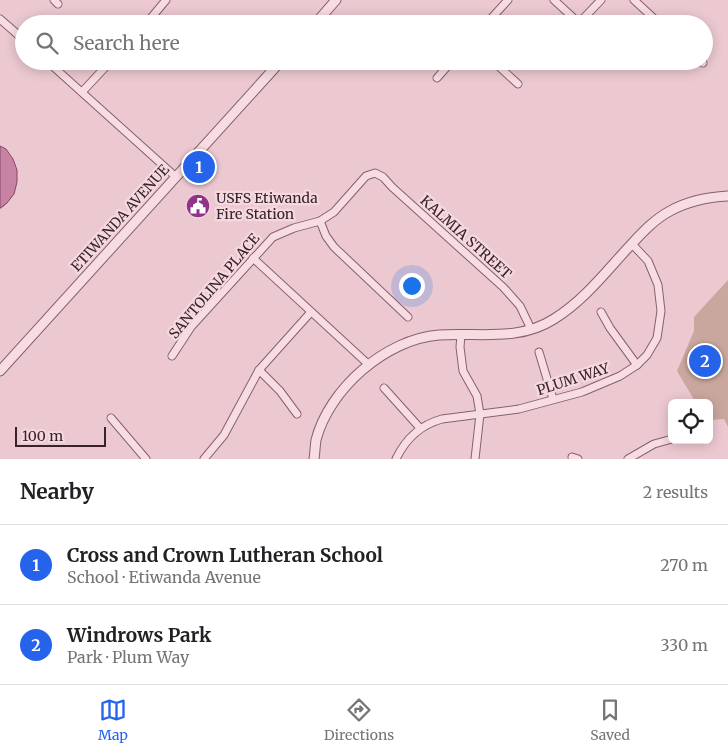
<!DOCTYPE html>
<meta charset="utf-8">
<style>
:root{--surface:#fff;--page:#f2f2f2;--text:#202124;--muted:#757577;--line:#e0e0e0;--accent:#2563eb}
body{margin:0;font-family:Merriweather,serif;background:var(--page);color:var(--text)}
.controls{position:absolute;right:15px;bottom:15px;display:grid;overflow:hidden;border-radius:8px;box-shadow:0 2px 12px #0003}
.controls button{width:45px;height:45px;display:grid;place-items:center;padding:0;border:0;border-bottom:1px solid var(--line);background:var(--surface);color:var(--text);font:25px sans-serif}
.scale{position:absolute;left:15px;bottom:12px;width:91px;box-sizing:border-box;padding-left:5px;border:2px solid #39222b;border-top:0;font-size:14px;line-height:18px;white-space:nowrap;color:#39222b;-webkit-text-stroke:4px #f4d9de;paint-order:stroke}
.you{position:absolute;left:411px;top:285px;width:18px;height:18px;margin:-12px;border:4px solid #fff;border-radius:50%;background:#1a73e8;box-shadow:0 0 0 8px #1a73e833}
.badge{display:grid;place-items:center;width:32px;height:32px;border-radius:50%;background:var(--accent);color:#fff;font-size:16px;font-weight:700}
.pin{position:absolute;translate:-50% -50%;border:2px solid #fff;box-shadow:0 1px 5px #0006}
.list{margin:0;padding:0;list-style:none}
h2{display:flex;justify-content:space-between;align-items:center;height:65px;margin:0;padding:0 20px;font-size:21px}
h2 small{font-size:16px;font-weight:400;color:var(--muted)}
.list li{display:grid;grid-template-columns:32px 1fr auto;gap:15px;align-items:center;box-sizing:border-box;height:80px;padding:0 20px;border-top:1px solid var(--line)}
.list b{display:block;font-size:19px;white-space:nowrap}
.list p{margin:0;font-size:16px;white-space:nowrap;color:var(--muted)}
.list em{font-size:16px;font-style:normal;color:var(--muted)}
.icon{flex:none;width:28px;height:28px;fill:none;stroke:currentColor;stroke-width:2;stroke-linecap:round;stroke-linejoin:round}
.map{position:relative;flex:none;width:728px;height:459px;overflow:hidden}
.search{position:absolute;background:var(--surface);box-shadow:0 2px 12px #0003;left:15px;right:15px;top:15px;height:55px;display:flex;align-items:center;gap:12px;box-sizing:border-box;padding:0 18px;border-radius:28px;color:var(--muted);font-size:19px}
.sheet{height:225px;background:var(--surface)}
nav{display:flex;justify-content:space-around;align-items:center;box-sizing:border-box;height:70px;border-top:1px solid var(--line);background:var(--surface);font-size:14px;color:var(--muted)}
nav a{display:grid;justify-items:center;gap:2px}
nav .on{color:var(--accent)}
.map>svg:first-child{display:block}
.green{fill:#c9a79e}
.building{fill:#c782a4;stroke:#844766;filter:url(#shadow)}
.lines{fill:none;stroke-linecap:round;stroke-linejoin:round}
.minor-casing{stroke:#875f6e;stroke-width:9}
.tertiary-casing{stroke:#875f6e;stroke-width:11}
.minor{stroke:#f7dce2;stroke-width:7}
.tertiary{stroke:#f7dce2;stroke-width:9}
.labels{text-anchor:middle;stroke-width:4.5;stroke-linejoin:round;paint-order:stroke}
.poi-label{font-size:14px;fill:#39222b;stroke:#f4d9de;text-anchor:start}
.street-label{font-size:14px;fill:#39222b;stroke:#f4d9de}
</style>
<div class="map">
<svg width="728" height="459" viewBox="0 0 728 459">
<defs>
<filter id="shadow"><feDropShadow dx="-3" dy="3" stdDeviation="0" flood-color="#0004"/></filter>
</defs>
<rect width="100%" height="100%" fill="#ecc9d0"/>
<path class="green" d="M728,280V427L724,419L709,420V403H696L677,371L694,331V317Z"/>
<path class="building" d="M0,146L6,149L13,159L17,170V182L14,194L7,203L0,208Z"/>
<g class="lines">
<g class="minor-casing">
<g id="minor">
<path d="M54,0L58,4"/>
<path d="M554,0L579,23L601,0"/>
<path d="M634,0L660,24"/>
<path d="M0,19L24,40"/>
<path d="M146,24L166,0"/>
<path d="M486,24L508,0"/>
<path d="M47,61L176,177"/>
<path d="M493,61L518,84"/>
<path d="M701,61L703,63"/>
<path d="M437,78L452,61"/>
<path d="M82,92L111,61"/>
<path d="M320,221L326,236L334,247L408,317"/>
<path d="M253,258L368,364"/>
<path d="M601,312L610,328L637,365"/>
<path d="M461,334L460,347L463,371L477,396L480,414L475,459"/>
<path d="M539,352L553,399"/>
<path d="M172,356L191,327L273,237L294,228L320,221L334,212L366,176L375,173L383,177L392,187L503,287L520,306L531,329"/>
<path d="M259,370L280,391L297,414"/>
<path d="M384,388L420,428"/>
<path d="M111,418L146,459"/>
<path d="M572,457L578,459"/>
<path d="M204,459L224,435L259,370L311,312"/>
<path d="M396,459C406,438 420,425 442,419L519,409L582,392L620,376L637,365L647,355L657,338L661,311L658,285L648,261L632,244"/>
<path d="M628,459L654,444L672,439"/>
</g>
</g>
<g class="tertiary-casing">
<g id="tertiary">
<path d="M315,24L336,0"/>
<path d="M0,371L281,61"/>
<path d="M314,459C315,453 315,446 316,440C329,389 386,339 439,335C478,332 518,342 554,319C583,301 604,274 627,249C640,235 653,220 670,211C688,201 708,197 728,196"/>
</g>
</g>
<use href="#minor" class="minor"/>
<use href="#tertiary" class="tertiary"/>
</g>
<defs>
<g id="civic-disc" transform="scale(1.25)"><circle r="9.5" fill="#913489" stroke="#f4d9de"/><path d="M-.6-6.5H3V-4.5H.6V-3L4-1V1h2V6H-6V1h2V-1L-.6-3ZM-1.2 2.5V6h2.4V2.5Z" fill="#fff"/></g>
</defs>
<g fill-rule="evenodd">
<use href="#civic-disc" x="198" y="206"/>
</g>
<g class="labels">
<g class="poi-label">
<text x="216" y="203">USFS Etiwanda<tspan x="216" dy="16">Fire Station</tspan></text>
</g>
<g class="street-label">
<text transform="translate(120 218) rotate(-48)" y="5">ETIWANDA AVENUE</text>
<text transform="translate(466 237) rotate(42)" y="5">KALMIA STREET</text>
<text transform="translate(214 286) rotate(-50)" y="5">SANTOLINA PLACE</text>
<text transform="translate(573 379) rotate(-18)" y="5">PLUM WAY</text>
</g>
</g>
</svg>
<div class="controls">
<button><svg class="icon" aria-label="locate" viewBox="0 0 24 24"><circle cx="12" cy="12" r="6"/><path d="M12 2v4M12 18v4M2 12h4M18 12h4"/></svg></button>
</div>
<div class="scale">100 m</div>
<div class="you"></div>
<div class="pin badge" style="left:199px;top:167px">1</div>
<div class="pin badge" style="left:705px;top:361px">2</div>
<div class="search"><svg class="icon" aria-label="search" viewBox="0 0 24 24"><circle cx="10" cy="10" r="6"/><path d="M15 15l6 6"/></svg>Search here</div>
</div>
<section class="sheet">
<h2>Nearby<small>2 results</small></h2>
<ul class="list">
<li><span class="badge">1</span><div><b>Cross and Crown Lutheran School</b><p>School · Etiwanda Avenue</p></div><em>270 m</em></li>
<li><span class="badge">2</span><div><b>Windrows Park</b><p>Park · Plum Way</p></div><em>330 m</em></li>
</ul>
</section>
<nav>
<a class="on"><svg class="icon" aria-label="map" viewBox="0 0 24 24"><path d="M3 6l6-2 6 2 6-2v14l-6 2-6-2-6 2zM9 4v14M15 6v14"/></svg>Map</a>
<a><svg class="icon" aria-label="directions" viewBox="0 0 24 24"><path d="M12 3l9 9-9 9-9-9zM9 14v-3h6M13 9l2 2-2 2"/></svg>Directions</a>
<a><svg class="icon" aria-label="saved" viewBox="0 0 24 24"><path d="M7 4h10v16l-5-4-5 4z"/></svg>Saved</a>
</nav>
